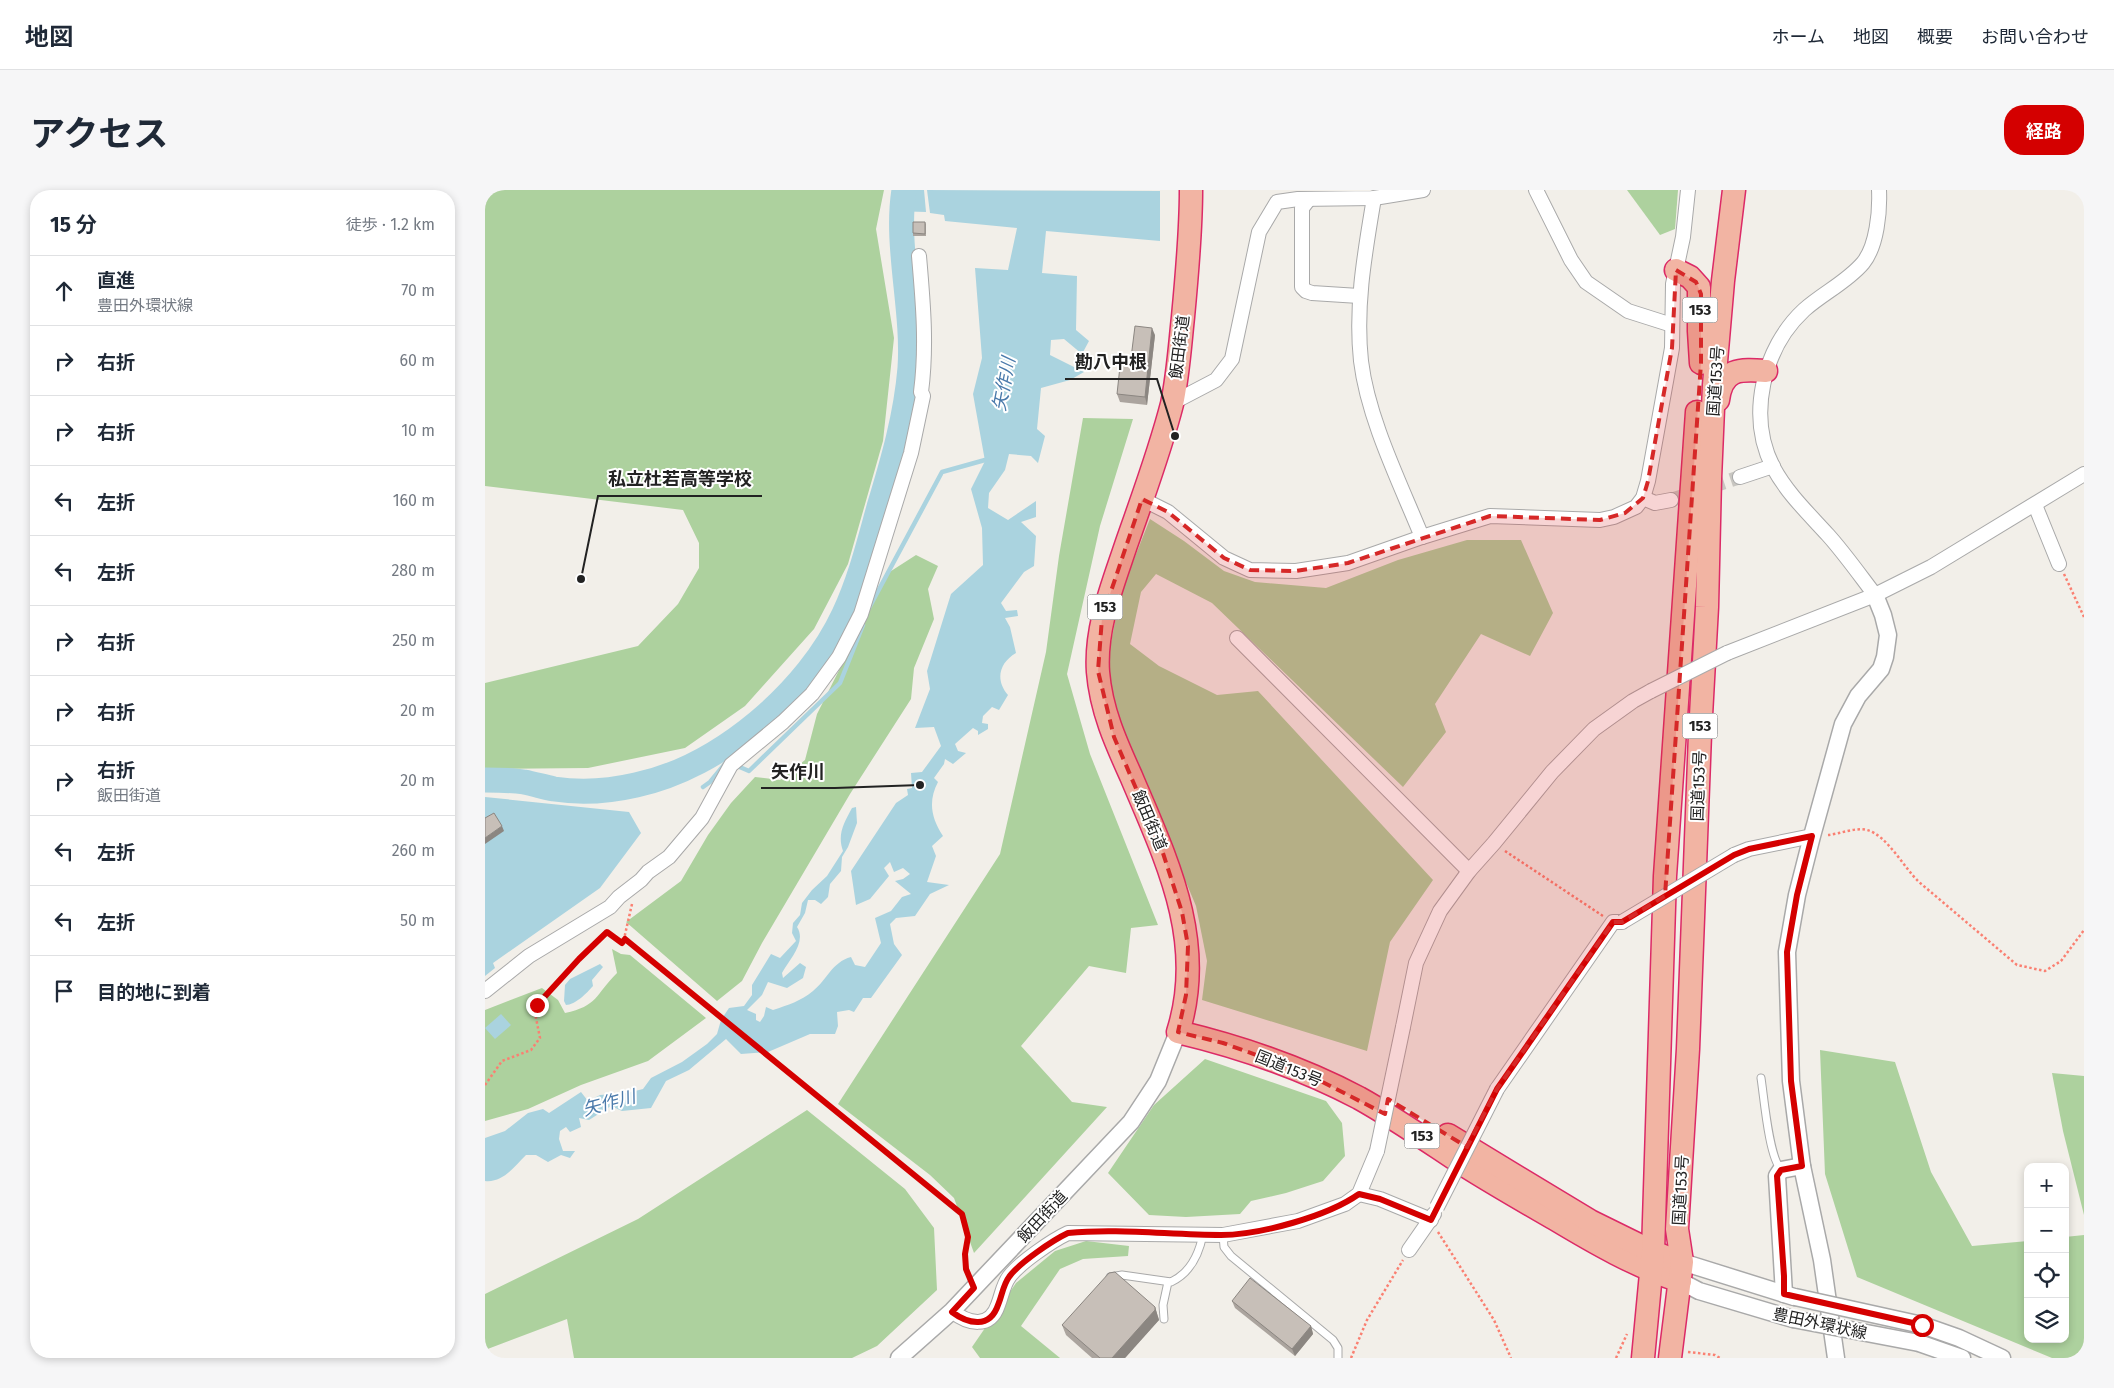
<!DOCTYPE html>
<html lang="ja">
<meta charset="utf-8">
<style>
:root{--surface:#fff;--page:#f6f6f7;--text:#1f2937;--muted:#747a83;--line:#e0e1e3;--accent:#d40000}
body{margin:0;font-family:"Fira Sans","Noto Sans JP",sans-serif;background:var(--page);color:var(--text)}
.controls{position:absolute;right:15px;bottom:15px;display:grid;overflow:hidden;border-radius:10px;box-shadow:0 2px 8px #0003}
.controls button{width:45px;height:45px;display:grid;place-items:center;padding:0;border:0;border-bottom:1px solid var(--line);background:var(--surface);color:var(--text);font:25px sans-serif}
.stop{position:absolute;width:15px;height:15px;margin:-11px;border:4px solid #d40000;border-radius:50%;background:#fff}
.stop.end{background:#d40000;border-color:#fff;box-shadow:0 1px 5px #0008}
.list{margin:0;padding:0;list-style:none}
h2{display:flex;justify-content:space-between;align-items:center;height:65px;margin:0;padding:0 20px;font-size:21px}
h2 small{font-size:16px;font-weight:400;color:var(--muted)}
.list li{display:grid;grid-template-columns:32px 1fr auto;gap:15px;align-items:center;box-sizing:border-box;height:70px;padding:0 20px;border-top:1px solid var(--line)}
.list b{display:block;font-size:19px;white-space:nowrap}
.list p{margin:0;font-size:16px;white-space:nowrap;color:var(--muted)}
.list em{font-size:16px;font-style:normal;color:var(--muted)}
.icon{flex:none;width:28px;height:28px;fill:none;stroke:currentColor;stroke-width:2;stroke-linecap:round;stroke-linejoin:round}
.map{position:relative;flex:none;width:1599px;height:1168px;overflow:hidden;border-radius:20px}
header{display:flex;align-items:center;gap:30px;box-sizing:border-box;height:70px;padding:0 25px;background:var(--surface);border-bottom:1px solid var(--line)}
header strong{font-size:24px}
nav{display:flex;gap:28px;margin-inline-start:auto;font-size:18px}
.intro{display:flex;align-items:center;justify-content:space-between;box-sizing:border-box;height:120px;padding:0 30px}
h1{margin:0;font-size:35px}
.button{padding:12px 22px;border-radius:20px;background:var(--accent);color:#fff;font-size:18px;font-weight:700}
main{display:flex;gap:30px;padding:0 30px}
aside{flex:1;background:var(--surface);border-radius:20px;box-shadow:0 2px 8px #0003}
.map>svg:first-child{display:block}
.forest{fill:#add19e}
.water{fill:#aad3df}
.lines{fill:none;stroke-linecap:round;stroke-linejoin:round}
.stream{stroke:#aad3df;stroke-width:4.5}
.river{stroke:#aad3df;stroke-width:25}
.minor-tunnel{stroke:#c8c6c1;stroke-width:14;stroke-dasharray:14 7;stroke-linecap:butt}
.service-casing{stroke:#a9a9a9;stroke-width:9}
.minor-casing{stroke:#a9a9a9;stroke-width:16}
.tertiary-casing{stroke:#a9a9a9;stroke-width:19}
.trunk-casing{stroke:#dc2a67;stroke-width:25}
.path{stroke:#fa8072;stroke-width:2.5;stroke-dasharray:2.5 2.5;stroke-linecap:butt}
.service{stroke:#fff;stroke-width:7}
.minor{stroke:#fff;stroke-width:14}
.tertiary{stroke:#fff;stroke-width:16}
.trunk{stroke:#f2b4a3;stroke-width:22}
.minor-bridge-casing{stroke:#a9a9a9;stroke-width:16;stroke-linecap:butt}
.tertiary-bridge-casing{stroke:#a9a9a9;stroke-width:19;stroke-linecap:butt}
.minor-bridge{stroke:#fff;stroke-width:14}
.tertiary-bridge{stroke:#fff;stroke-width:16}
.wall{fill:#aba49e}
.shaded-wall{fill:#8b8681}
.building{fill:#c7bfb8;stroke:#8b8681}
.route{stroke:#d40000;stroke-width:6}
.marked{fill:#d62828;fill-opacity:0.2;stroke:#d62828;stroke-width:4;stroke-dasharray:10 6;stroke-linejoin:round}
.labels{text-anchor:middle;stroke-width:4;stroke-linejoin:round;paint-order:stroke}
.shield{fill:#fff;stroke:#646464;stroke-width:1}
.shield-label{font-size:15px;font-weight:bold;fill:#222}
.street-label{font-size:16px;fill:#222;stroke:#fff}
.water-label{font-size:18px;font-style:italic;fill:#4a7aab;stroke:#fff}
.leader{fill:none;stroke:#222;stroke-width:2}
.callout-dot{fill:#222;stroke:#fff;stroke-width:2}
.callout-label{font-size:18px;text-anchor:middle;font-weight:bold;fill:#222;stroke:#fff;stroke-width:4;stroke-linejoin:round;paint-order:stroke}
</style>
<header>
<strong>地図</strong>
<nav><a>ホーム</a><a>地図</a><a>概要</a><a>お問い合わせ</a></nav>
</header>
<div class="intro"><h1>アクセス</h1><a class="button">経路</a></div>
<main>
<aside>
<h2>15 分<small>徒歩 · 1.2 km</small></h2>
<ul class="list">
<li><svg class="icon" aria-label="ahead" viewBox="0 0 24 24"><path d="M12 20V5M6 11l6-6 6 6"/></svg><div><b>直進</b><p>豊田外環状線</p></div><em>70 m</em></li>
<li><svg class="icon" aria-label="right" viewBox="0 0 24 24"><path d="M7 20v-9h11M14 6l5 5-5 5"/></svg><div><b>右折</b></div><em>60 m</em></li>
<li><svg class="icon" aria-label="right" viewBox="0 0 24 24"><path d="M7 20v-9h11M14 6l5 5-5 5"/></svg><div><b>右折</b></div><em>10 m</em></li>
<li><svg class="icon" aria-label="left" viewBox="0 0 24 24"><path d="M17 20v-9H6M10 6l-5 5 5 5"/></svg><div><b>左折</b></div><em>160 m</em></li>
<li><svg class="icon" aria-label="left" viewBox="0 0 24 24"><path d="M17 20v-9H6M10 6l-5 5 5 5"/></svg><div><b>左折</b></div><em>280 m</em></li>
<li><svg class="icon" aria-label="right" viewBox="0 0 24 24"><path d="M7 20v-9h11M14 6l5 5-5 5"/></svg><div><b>右折</b></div><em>250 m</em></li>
<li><svg class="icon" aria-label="right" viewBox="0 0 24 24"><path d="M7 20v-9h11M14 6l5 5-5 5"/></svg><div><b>右折</b></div><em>20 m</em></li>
<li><svg class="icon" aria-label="right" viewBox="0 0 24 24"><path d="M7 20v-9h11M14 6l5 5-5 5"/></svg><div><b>右折</b><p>飯田街道</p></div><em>20 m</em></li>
<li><svg class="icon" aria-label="left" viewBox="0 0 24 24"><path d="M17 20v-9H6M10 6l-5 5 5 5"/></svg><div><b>左折</b></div><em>260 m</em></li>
<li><svg class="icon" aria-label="left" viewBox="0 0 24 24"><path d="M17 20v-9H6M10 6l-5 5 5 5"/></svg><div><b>左折</b></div><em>50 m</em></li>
<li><svg class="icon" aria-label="arrive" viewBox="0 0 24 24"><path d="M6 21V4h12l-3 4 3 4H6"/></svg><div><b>目的地に到着</b></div></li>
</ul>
</aside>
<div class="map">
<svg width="1599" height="1168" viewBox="0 0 1599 1168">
<rect width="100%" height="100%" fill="#f2efe9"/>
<g class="forest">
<path d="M0,0H399L391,39L409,148L398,251L363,374L329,439L260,516L200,558L103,578L0,579V493L153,456L193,414L214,378V353L198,320L0,296Z"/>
<path d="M1142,0H1193L1190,39L1175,45Z"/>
<path d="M598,228L648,229L615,336L582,484L605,564L673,735L646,738L641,783L604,776L536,856L587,912L622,917L489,1063L469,1008L445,985L353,914L515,664L561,462L574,366Z"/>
<path d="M665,329L699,351L739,381L770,392L841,398L913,370L982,350H1036L1068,423L1045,466L996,444L950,514L961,542L918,597L727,413L671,384L656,402L645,454L674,476L732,505L773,501L948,690L905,752L882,861L717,810L722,771L711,716L693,673L667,604L630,533L621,477L636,402Z"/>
<path d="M431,365L453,376L443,399L449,429L429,478L426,509L365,604L277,753L257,791L232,811L141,732L196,691L223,645L246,613L270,587L295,590L320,570L332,524L403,383Z"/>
<path d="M127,759L136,764L145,765L221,828L163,871L96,895L43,919L0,931V820L57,798L73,810L80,823C113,816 110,805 132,783Z"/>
<path d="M1335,860L1410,872L1446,982L1487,1056L1543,1051V1149H1580V1047L1599,1045V1168H1567L1372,1087L1340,984Z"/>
<path d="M720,869L841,911L857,933L860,966L838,991L801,1003L766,1011L755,1024L701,1027L664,1025L623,983L669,915Z"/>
<path d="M1567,883L1599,886V1025L1578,941Z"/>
<path d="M322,920L420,999L449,1038L452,1100L392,1156L367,1168H89L82,1129L0,1160V1104L153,1029Z"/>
<path d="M601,1051L644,1056L643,1066L598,1069L575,1079L536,1136L575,1168H495L487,1157L531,1093L570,1061Z"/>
</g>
<g class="water">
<path d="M413,0H439L441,22L408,21L409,9Z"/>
<path d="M442,0L675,1V51L561,41L557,83L592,86L591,140L604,151L597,164L579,149L566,150L565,165L599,182L585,190L556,198L552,239L560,246L553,273L546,266L524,264L520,280L504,303L503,318L523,330L551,311V327L536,332L551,346L549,376L539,382L516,413L521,421L532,420L533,426L520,428L525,437L531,463C514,473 510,490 523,505L514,520L507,517L498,526L497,533L503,534V539L493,545V541L488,538L470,554L473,561L481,563L468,574L460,569L459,574L449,588L453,592C443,611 446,628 458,646L447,656L451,666L442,692L464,695L445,704L430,726L411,728L405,734L409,754L417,765L386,808H378L369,822L364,820L352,822L353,836L350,844H325L283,862L256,864L241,849L204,880L181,891L166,918L137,921L126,916L104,930L94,928L96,937L85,942L81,937L75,941L74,949L78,961H90L85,968L76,965L63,972L51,965H41C29,977 18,993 0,991V948L20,941L43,923L58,919L64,923L96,902L103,911L115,905L142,903L158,899L166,888L197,872L222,854L232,844L236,830L244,818L259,816L267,805V795L286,764L295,768L311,751L307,743L308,733L315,725L317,713L327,700L342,686L358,661C352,644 359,633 367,618L371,617L372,633L363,657L357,667L356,681L345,694L343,707L336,714L330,710H323L320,723L312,737C322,752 304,770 297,783L298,788L315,773L321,777L318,788L302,798L283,792L277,805L262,820L271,824V830L275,832L279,826L281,817L288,820C303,815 316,811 328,801C342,790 347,772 366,767L370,775L380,777L396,753L390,728L406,721L417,707L426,704L410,691L418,689L425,684L418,678L409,682L405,672L399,678L404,686L385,709L371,715L366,681L411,613L423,605L422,599L427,598L426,583L437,582L456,556L449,537L430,538L445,499L442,481L466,404L498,375L497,338L486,299L500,271L488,204L497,168L490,78L523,80L532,38L460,31L459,25L445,23Z"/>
<path d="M0,607L144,622L156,643L115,698L8,773L10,778L0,786Z"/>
<path d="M115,774L118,777L107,790L108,796C102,803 90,815 81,815L79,811L80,795L85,789Z"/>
<path d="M16,824L26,835L10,849L0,838Z"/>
</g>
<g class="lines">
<g class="stream">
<path d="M384,418L457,282L500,270L504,271"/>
<path d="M250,575L264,581L355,493L378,435"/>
<path d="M218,597L225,592L239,575"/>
</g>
<path class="river" d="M0,590C13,590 26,590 39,592C49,594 59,597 69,599C95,603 125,601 151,595C235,577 323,502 359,424C375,390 384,353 394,317C408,271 421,226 425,178C429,120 410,55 419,0"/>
<path class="minor-tunnel" d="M1186,310L1255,287"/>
<g class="service-casing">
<g id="service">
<path d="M1276,888C1279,907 1284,968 1296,979"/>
<path d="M738,1045L739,1057L746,1066L848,1150L853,1158V1168"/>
<path d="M625,1087L637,1085L686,1092C705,1083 714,1065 718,1044"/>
<path d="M679,1129L678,1115L683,1092"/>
</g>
</g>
<g class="minor-casing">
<g id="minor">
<path d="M1051,0L1086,70L1101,92L1143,121L1187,135"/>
<path d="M889,8C880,62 870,116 876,171C883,229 915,293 937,347"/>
<path d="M824,9L817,18V97L821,101L827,103L874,106"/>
<path d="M687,213L731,190L747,169L774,42L792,12L813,9L889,8L938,0"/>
<path d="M1255,287L1288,276"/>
<path d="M1158,308L1170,313L1186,310"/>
<path d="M657,309L683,322L739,368L765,380L811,381L863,373L937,347L1005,326L1115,330L1129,327L1151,317L1158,308L1163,291L1187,158L1188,94L1198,47L1203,0"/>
<path d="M1550,315L1574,374"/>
<path d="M1390,405C1374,384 1360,364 1343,345C1323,323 1302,303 1288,277C1262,226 1278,158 1319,120C1338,103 1362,92 1378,73C1392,56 1395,21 1394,0"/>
<path d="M752,448L984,681"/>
<path d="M1242,463L1390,405L1446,377L1599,284"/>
<path d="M1249,665L1264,659L1327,646"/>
<path d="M0,801L44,766L125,717L134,707L156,690L163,682L184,667L217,628L246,575L298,532L327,504L354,467L376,424L426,263L438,206L436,202C442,156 438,112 434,66"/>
<path d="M918,837L931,773L955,721L984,681L1009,653L1067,582L1109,539L1148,511L1166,501"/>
<path d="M1012,899L1128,732H1137"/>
<path d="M874,1004L895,1009L946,1030"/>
<path d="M924,1060L949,1024"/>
<path d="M467,1121C483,1134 505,1139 513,1115C517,1105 518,1095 524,1087C534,1073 568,1050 583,1043L738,1045L813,1031L860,1014L874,1004L892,961"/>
</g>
</g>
<g class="tertiary-casing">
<g id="tertiary">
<path d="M1197,1072L1309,1107"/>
<path d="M1195,1091L1214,1101L1308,1129"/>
<path d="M1299,1104L1292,986L1296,980L1317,976"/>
<path d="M1437,1135L1474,1148L1517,1168"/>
<path d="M1434,1153L1477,1168"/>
<path d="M414,1168L467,1121L646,932L673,891L693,842"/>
<path d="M1351,1168L1337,1070L1317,976L1306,891L1302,762L1312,705L1327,646L1358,534L1373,506L1396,479L1400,467L1403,445L1398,425L1390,405"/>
</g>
</g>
<g class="trunk-casing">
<g id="trunk">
<path d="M706,0C706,42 702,85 698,127C695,155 693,186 687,214C675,261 657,309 641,355C627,397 610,438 613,482C616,520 631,553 646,586C681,669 722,751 693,842C756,857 817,878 874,908C910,928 944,952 979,975C1009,994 1039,1011 1070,1029C1110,1053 1150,1076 1195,1091"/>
<path d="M1191,80L1205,87L1214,97V141L1216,173"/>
<path d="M1233,210C1237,178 1255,179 1281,181"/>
<path d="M963,945L1105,1031L1168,1062L1181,1067"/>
<path d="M1158,1168L1168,1062L1180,686L1212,222"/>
<path d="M1185,1168L1197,1072L1192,1039L1203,859L1215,544L1222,417L1225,289L1229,195L1238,91L1249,0"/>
</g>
</g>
<g class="path">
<path d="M1579,384L1599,427"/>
<path d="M1343,645C1355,644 1370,637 1382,640C1402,645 1419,678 1434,692L1532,775L1560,781L1576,771L1599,740"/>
<path d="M1020,661L1118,726"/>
<path d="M147,714L139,749L477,1024L483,1047L480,1064L483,1083"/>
<path d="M0,895L17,871L46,860L55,848L50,823L53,815L93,769L122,742L137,753L139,749"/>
<path d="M953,1042L1009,1130L1026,1168"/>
<path d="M1203,1162L1230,1165L1235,1168"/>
<path d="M866,1168L882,1130L918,1070"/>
<path d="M1131,1168L1142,1144"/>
</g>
<use href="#service" class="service"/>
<use href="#minor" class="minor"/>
<use href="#tertiary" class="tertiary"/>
<use href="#trunk" class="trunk"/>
<g class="minor-bridge-casing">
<g id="minor-bridge">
<path d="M1166,501L1242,463"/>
<path d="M1137,732L1249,665"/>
<path d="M892,961L918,837"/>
<path d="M952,1017L1012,899"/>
</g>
</g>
<g class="tertiary-bridge-casing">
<g id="tertiary-bridge">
<path d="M1310,1107L1437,1135"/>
<path d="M1308,1129L1434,1153"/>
</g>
</g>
<use href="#minor-bridge" class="minor-bridge"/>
<use href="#tertiary-bridge" class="tertiary-bridge"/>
</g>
<g class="wall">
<path d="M440,32L441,34V46H428V43Z"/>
<path d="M670,145L662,215L635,212L632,204L646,168Z"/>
<path d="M747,1111L826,1136L828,1144L810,1166L750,1118Z"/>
<path d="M670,1117L674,1130L640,1168H607L581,1145L577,1135Z"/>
</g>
<g class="shaded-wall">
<path d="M667,138L670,145L662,215L660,207Z"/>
<path d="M17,636L19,641L0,654V648Z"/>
<path d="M670,1117L674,1130L640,1168H627Z"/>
<path d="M826,1136L828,1144L810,1166L807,1159Z"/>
</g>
<g class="building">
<path d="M428,32H440V44L428,43Z"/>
<path d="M650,136L667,138L660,207L632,204L636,167L646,168Z"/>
<path d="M9,623L17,636L0,648V628Z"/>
<path d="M630,1082L670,1117V1120L627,1168H615L577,1135L624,1083Z"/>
<path d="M765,1088L826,1136L807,1159L747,1111Z"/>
</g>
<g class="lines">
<path class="route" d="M52,815L94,769L122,742L137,753L140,749L477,1024L483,1047L480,1064L481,1079L489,1098L467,1122C483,1134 505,1139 513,1115C517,1106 518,1095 524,1087C534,1073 568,1050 583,1043C633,1038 685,1045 736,1045C775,1045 843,1026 874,1004L895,1009L946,1030L1012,899L1128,732H1137L1249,665L1264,659L1327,646L1312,705L1302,762L1306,891L1317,976L1296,980L1292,986L1299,1086V1104L1437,1135"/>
</g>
<path class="marked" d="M1191,80L1211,92L1216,104V173L1180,706L1137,732H1128L1012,899L982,957L903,909L900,924L816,881L738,853L693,842L701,805L703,756L697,722L676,657L629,547L613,481L617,428L657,309L683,322L739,368L765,380L811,381L863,373L1005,326L1115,330L1140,323L1158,308L1163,291L1187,158Z"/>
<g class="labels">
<g class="shield">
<rect x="1197.5" y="107.5" width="35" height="25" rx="4"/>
<rect x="602.5" y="404.5" width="35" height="25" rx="4"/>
<rect x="1197.5" y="523.5" width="35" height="25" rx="4"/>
<rect x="919.5" y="933.5" width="35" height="25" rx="4"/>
</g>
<g class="shield-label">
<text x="1215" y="125">153</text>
<text x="620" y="422">153</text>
<text x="1215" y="541">153</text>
<text x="937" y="951">153</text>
</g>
<g class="street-label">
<text transform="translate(694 157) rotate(-83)" y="6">飯田街道</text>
<text transform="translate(1230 191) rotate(-86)" y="6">国道153号</text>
<text transform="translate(1213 596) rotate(-88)" y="6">国道153号</text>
<text transform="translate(665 630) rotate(67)" y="6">飯田街道</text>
<text transform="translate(804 878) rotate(22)" y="6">国道153号</text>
<text transform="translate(1195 1000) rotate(-87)" y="6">国道153号</text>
<text transform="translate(557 1026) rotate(-47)" y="6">飯田街道</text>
<text transform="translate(1335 1133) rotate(12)" y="6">豊田外環状線</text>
</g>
<g class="water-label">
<text transform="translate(519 194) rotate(-79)" y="6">矢作川</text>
<text transform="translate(124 913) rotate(-15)" y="6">矢作川</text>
</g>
</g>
<path class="leader" d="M690 246L672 189H580M96 389L113 306H277M435 595L350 598H276"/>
<g class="callout-dot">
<circle cx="690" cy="246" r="5"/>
<circle cx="96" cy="389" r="5"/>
<circle cx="435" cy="595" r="5"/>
</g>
<g class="callout-label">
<text x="626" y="178">勘八中根</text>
<text x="195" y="295">私立杜若高等学校</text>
<text x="313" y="588">矢作川</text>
</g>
</svg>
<div class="controls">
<button>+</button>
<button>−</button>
<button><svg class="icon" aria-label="locate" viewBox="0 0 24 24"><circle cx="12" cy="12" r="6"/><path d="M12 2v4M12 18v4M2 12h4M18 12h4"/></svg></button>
<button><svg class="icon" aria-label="layers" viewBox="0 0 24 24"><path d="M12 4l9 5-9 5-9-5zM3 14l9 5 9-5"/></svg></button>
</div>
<div class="stop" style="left:1437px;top:1135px"></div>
<div class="stop end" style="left:52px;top:815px"></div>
</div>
</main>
